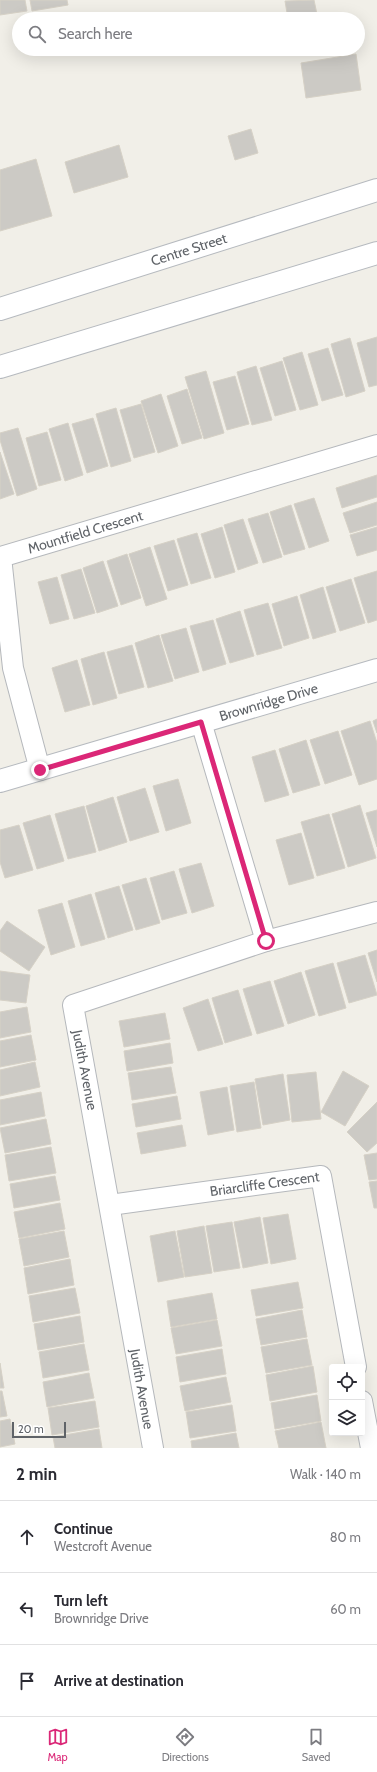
<!DOCTYPE html>
<meta charset="utf-8">
<style>
:root{--surface:#fff;--page:#f2f2f3;--text:#2b2b33;--muted:#7c7c81;--line:#e1e1e2;--accent:#db2777}
body{margin:0;font-family:Cabin,sans-serif;background:var(--page);color:var(--text)}
.controls{position:absolute;right:12px;bottom:12px;display:grid;overflow:hidden;border-radius:4px;box-shadow:0 4px 16px #0002}
.controls button{width:36px;height:36px;display:grid;place-items:center;padding:0;border:0;border-bottom:1px solid var(--line);background:var(--surface);color:var(--text);font:20px sans-serif}
.scale{position:absolute;left:12px;bottom:10px;width:54px;box-sizing:border-box;padding-left:4px;border:2px solid #5f6368;border-top:0;font-size:11px;line-height:14px;white-space:nowrap;color:#5f6368;-webkit-text-stroke:3px #fff;paint-order:stroke}
.stop{position:absolute;width:12px;height:12px;margin:-9px;border:3px solid #db2777;border-radius:50%;background:#fff}
.stop.end{background:#db2777;border-color:#fff;box-shadow:0 1px 4px #0008}
.list{margin:0;padding:0;list-style:none}
h2{display:flex;justify-content:space-between;align-items:center;height:52px;margin:0;padding:0 16px;font-size:17px}
h2 small{font-size:13px;font-weight:400;color:var(--muted)}
.list li{display:grid;grid-template-columns:26px 1fr auto;gap:12px;align-items:center;box-sizing:border-box;height:72px;padding:0 16px;border-top:1px solid var(--line)}
.list b{display:block;font-size:15px;white-space:nowrap}
.list p{margin:0;font-size:13px;white-space:nowrap;color:var(--muted)}
.list em{font-size:13px;font-style:normal;color:var(--muted)}
.icon{flex:none;width:22px;height:22px;fill:none;stroke:currentColor;stroke-width:2;stroke-linecap:round;stroke-linejoin:round}
.map{position:relative;flex:none;width:377px;height:1448px;overflow:hidden}
.search{position:absolute;background:var(--surface);box-shadow:0 4px 16px #0002;left:12px;right:12px;top:12px;height:44px;display:flex;align-items:center;gap:10px;box-sizing:border-box;padding:0 14px;border-radius:22px;color:var(--muted);font-size:15px}
.sheet{height:268px;background:var(--surface)}
nav{display:flex;justify-content:space-around;align-items:center;box-sizing:border-box;height:56px;border-top:1px solid var(--line);background:var(--surface);font-size:11px;color:var(--muted)}
nav a{display:grid;justify-items:center;gap:2px}
nav .on{color:var(--accent)}
.map>svg:first-child{display:block}
.building{fill:#cccac5;stroke:#d6d1c6}
.lines{fill:none;stroke-linecap:round;stroke-linejoin:round}
.street-casing{stroke:#b5b8bc;stroke-width:22}
.secondary-casing{stroke:#b6babf;stroke-width:24}
.street{stroke:#fff;stroke-width:20}
.secondary{stroke:#fff;stroke-width:22}
.route{stroke:#db2777;stroke-width:5}
.labels{text-anchor:middle;stroke-width:4;stroke-linejoin:round;paint-order:stroke}
.street-label{font-size:14px;fill:#5f6368;stroke:#fff}
</style>
<div class="map">
<svg width="377" height="1448" viewBox="0 0 377 1448">
<rect width="100%" height="100%" fill="#f1efe8"/>
<g class="building">
<path d="M0,0H25L27,11L0,15Z"/>
<path d="M30,0H67L68,5L32,11Z"/>
<path d="M314,0L318,19H288L285,1Z"/>
<path d="M356,54L361,90L306,98L301,63Z"/>
<path d="M251,129L258,153L235,160L228,136Z"/>
<path d="M119,145L128,177L74,193L65,162Z"/>
<path d="M36,159L52,216L0,231V170Z"/>
<path d="M377,337V385L369,387L357,343Z"/>
<path d="M350,338L365,391L346,397L331,344Z"/>
<path d="M328,348L343,395L322,401L308,354Z"/>
<path d="M302,352L318,405L300,410L283,358Z"/>
<path d="M282,361L296,410L275,416L260,368Z"/>
<path d="M256,366L272,420L252,425L237,372Z"/>
<path d="M206,371L224,433L204,439L185,377Z"/>
<path d="M235,376L249,424L227,430L213,382Z"/>
<path d="M187,389L202,438L182,444L167,396Z"/>
<path d="M161,394L178,446L158,453L141,401Z"/>
<path d="M141,404L155,452L134,458L120,410Z"/>
<path d="M116,408L131,461L111,467L96,414Z"/>
<path d="M93,418L108,466L87,473L72,424Z"/>
<path d="M68,423L83,475L65,481L49,429Z"/>
<path d="M18,428L37,489L17,496L0,440V433Z"/>
<path d="M47,432L61,480L39,486L26,438Z"/>
<path d="M0,452L14,494L0,499Z"/>
<path d="M377,475V497L342,508L336,488Z"/>
<path d="M314,498L329,541L309,548L294,504Z"/>
<path d="M377,502V525L350,533L343,513Z"/>
<path d="M291,505L305,549L284,555L270,512Z"/>
<path d="M268,513L282,557L263,563L248,519Z"/>
<path d="M243,519L258,563L238,570L224,525Z"/>
<path d="M222,527L235,572L215,578L201,534Z"/>
<path d="M377,527V550L357,556L350,535Z"/>
<path d="M197,533L211,578L191,584L177,539Z"/>
<path d="M174,540L188,585L168,591L154,546Z"/>
<path d="M150,547L167,599L146,606L129,554Z"/>
<path d="M127,554L141,598L121,605L107,561Z"/>
<path d="M103,561L118,606L97,613L83,568Z"/>
<path d="M81,569L95,613L74,619L61,575Z"/>
<path d="M377,571V620L368,623L354,578Z"/>
<path d="M57,577L69,619L50,624L38,582Z"/>
<path d="M351,579L365,623L340,631L326,587Z"/>
<path d="M323,587L336,632L313,639L300,595Z"/>
<path d="M297,596L309,638L284,646L272,604Z"/>
<path d="M268,603L282,648L257,655L244,610Z"/>
<path d="M240,611L254,656L230,663L216,619Z"/>
<path d="M213,620L226,664L203,671L190,626Z"/>
<path d="M186,628L199,672L175,679L161,635Z"/>
<path d="M159,635L173,681L148,688L135,643Z"/>
<path d="M132,645L144,687L119,694L107,652Z"/>
<path d="M104,652L117,698L93,705L81,659Z"/>
<path d="M77,660L90,705L65,712L52,668Z"/>
<path d="M377,719V733L373,721Z"/>
<path d="M370,721L377,743V779L359,785L341,731Z"/>
<path d="M338,731L352,775L325,784L310,740Z"/>
<path d="M306,740L320,785L293,793L279,749Z"/>
<path d="M275,750L289,795L265,802L252,757Z"/>
<path d="M178,779L191,823L166,831L153,786Z"/>
<path d="M145,788L159,832L130,841L117,797Z"/>
<path d="M113,797L127,842L99,851L86,806Z"/>
<path d="M360,805L376,858L348,867L332,814Z"/>
<path d="M84,806L96,852L68,859L55,814Z"/>
<path d="M377,810V847L366,813Z"/>
<path d="M329,814L345,868L317,876L301,822Z"/>
<path d="M50,815L64,861L37,869L23,823Z"/>
<path d="M19,825L33,870L5,878L0,862V830Z"/>
<path d="M301,833L314,878L289,885L276,840Z"/>
<path d="M201,863L214,906L192,913L179,869Z"/>
<path d="M174,871L187,913L162,920L150,878Z"/>
<path d="M146,878L160,923L136,930L122,885Z"/>
<path d="M119,886L133,930L108,938L95,893Z"/>
<path d="M91,894L105,939L81,946L68,901Z"/>
<path d="M62,903L75,947L51,955L38,910Z"/>
<path d="M7,921L45,947L29,971L0,951V931Z"/>
<path d="M377,950V982L368,953Z"/>
<path d="M365,955L377,995L349,1003L337,963Z"/>
<path d="M333,963L346,1008L319,1016L305,971Z"/>
<path d="M0,971L30,975L26,1003L0,1000Z"/>
<path d="M301,972L315,1015L288,1024L274,981Z"/>
<path d="M270,981L284,1026L257,1034L243,989Z"/>
<path d="M238,990L252,1035L225,1043L212,998Z"/>
<path d="M208,999L223,1044L198,1051L183,1008Z"/>
<path d="M27,1007L31,1032L0,1038V1012Z"/>
<path d="M165,1013L170,1039L124,1047L119,1021Z"/>
<path d="M31,1035L36,1060L0,1067V1041Z"/>
<path d="M170,1043L173,1063L127,1071L124,1051Z"/>
<path d="M35,1062L40,1087L0,1096V1070Z"/>
<path d="M171,1067L176,1093L132,1100L128,1073Z"/>
<path d="M343,1071L369,1086L345,1126L321,1112Z"/>
<path d="M316,1072L321,1119L292,1122L287,1075Z"/>
<path d="M283,1074L290,1120L263,1125L255,1079Z"/>
<path d="M254,1082L261,1128L237,1132L230,1086Z"/>
<path d="M227,1087L234,1130L208,1135L200,1092Z"/>
<path d="M41,1092L45,1116L0,1125V1100Z"/>
<path d="M177,1096L181,1119L136,1127L132,1104Z"/>
<path d="M377,1102V1143L367,1152L347,1132Z"/>
<path d="M46,1119L51,1144L5,1153L0,1128Z"/>
<path d="M182,1125L186,1146L141,1154L137,1133Z"/>
<path d="M51,1147L56,1173L9,1181L5,1155Z"/>
<path d="M377,1153V1179L369,1180L364,1155Z"/>
<path d="M55,1176L60,1200L14,1208L10,1184Z"/>
<path d="M377,1181V1208H374L369,1182Z"/>
<path d="M60,1203L65,1229L19,1238L14,1212Z"/>
<path d="M288,1214L296,1259L271,1264L263,1218Z"/>
<path d="M260,1217L268,1263L243,1268L234,1222Z"/>
<path d="M232,1222L240,1268L214,1272L206,1226Z"/>
<path d="M204,1226L212,1273L185,1277L177,1231Z"/>
<path d="M64,1231L69,1257L24,1266L19,1239Z"/>
<path d="M175,1231L184,1277L158,1282L150,1236Z"/>
<path d="M70,1259L74,1285L28,1294L24,1268Z"/>
<path d="M298,1282L303,1308L256,1316L251,1290Z"/>
<path d="M75,1288L80,1313L33,1322L29,1296Z"/>
<path d="M212,1293L217,1319L171,1327L167,1301Z"/>
<path d="M302,1310L307,1337L261,1345L256,1319Z"/>
<path d="M80,1316L84,1342L38,1350L34,1324Z"/>
<path d="M217,1320L222,1346L176,1354L171,1328Z"/>
<path d="M307,1339L312,1365L266,1373L261,1347Z"/>
<path d="M84,1344L89,1370L43,1378L39,1352Z"/>
<path d="M222,1349L226,1374L180,1382L176,1357Z"/>
<path d="M0,1363L4,1388H0Z"/>
<path d="M313,1366L317,1392L270,1401L266,1375Z"/>
<path d="M89,1373L94,1398L47,1407L43,1382Z"/>
<path d="M226,1377L231,1402L185,1411L180,1386Z"/>
<path d="M0,1391H2L7,1416L0,1417Z"/>
<path d="M317,1395L321,1421L275,1429L271,1403Z"/>
<path d="M95,1401L99,1427L52,1435L48,1408Z"/>
<path d="M232,1405L236,1431L190,1438L186,1412Z"/>
<path d="M10,1419L15,1444L0,1447V1421Z"/>
<path d="M321,1422L326,1448H279L275,1431Z"/>
<path d="M99,1429L102,1448H55L53,1437Z"/>
<path d="M236,1433L239,1448H192L191,1441Z"/>
</g>
<g class="lines">
<g class="street-casing">
<g id="street">
<path d="M201,722L266,941"/>
<path id="s1" d="M40,770L13,668L1,557L377,445"/>
<path id="s2" d="M110,1205L321,1176L356,1367"/>
<path d="M362,1401L371,1448"/>
<path d="M153,1448L73,1005L266,941L377,912"/>
</g>
</g>
<g class="secondary-casing">
<g id="secondary">
<path id="s3" d="M0,309L377,190"/>
<path d="M0,367L377,253"/>
<path id="s4" d="M0,781L377,670"/>
</g>
</g>
<use href="#street" class="street"/>
<use href="#secondary" class="secondary"/>
</g>
<g class="lines">
<path class="route" d="M40,770L201,722L266,941"/>
</g>
<g class="labels">
<g class="street-label">
<text dy="5" stroke="none"><textPath href="#s3" startOffset="198">Centre Street</textPath></text>
<text dy="5" stroke="none"><textPath href="#s1" startOffset="305">Mountfield Crescent</textPath></text>
<text dy="5" stroke="none"><textPath href="#s4" startOffset="280">Brownridge Drive</textPath></text>
<text transform="translate(85 1070) rotate(79)" y="5">Judith Avenue</text>
<text dy="5" stroke="none"><textPath href="#s2" startOffset="156">Briarcliffe Crescent</textPath></text>
<text transform="translate(142 1389) rotate(80)" y="5">Judith Avenue</text>
</g>
</g>
</svg>
<div class="controls">
<button><svg class="icon" aria-label="locate" viewBox="0 0 24 24"><circle cx="12" cy="12" r="6"/><path d="M12 2v4M12 18v4M2 12h4M18 12h4"/></svg></button>
<button><svg class="icon" aria-label="layers" viewBox="0 0 24 24"><path d="M12 4l9 5-9 5-9-5zM3 14l9 5 9-5"/></svg></button>
</div>
<div class="scale">20 m</div>
<div class="stop" style="left:266px;top:941px"></div>
<div class="stop end" style="left:40px;top:770px"></div>
<div class="search"><svg class="icon" aria-label="search" viewBox="0 0 24 24"><circle cx="10" cy="10" r="6"/><path d="M15 15l6 6"/></svg>Search here</div>
</div>
<section class="sheet">
<h2>2 min<small>Walk · 140 m</small></h2>
<ul class="list">
<li><svg class="icon" aria-label="ahead" viewBox="0 0 24 24"><path d="M12 20V5M6 11l6-6 6 6"/></svg><div><b>Continue</b><p>Westcroft Avenue</p></div><em>80 m</em></li>
<li><svg class="icon" aria-label="left" viewBox="0 0 24 24"><path d="M17 20v-9H6M10 6l-5 5 5 5"/></svg><div><b>Turn left</b><p>Brownridge Drive</p></div><em>60 m</em></li>
<li><svg class="icon" aria-label="arrive" viewBox="0 0 24 24"><path d="M6 21V4h12l-3 4 3 4H6"/></svg><div><b>Arrive at destination</b></div></li>
</ul>
</section>
<nav>
<a class="on"><svg class="icon" aria-label="map" viewBox="0 0 24 24"><path d="M3 6l6-2 6 2 6-2v14l-6 2-6-2-6 2zM9 4v14M15 6v14"/></svg>Map</a>
<a><svg class="icon" aria-label="directions" viewBox="0 0 24 24"><path d="M12 3l9 9-9 9-9-9zM9 14v-3h6M13 9l2 2-2 2"/></svg>Directions</a>
<a><svg class="icon" aria-label="saved" viewBox="0 0 24 24"><path d="M7 4h10v16l-5-4-5 4z"/></svg>Saved</a>
</nav>
